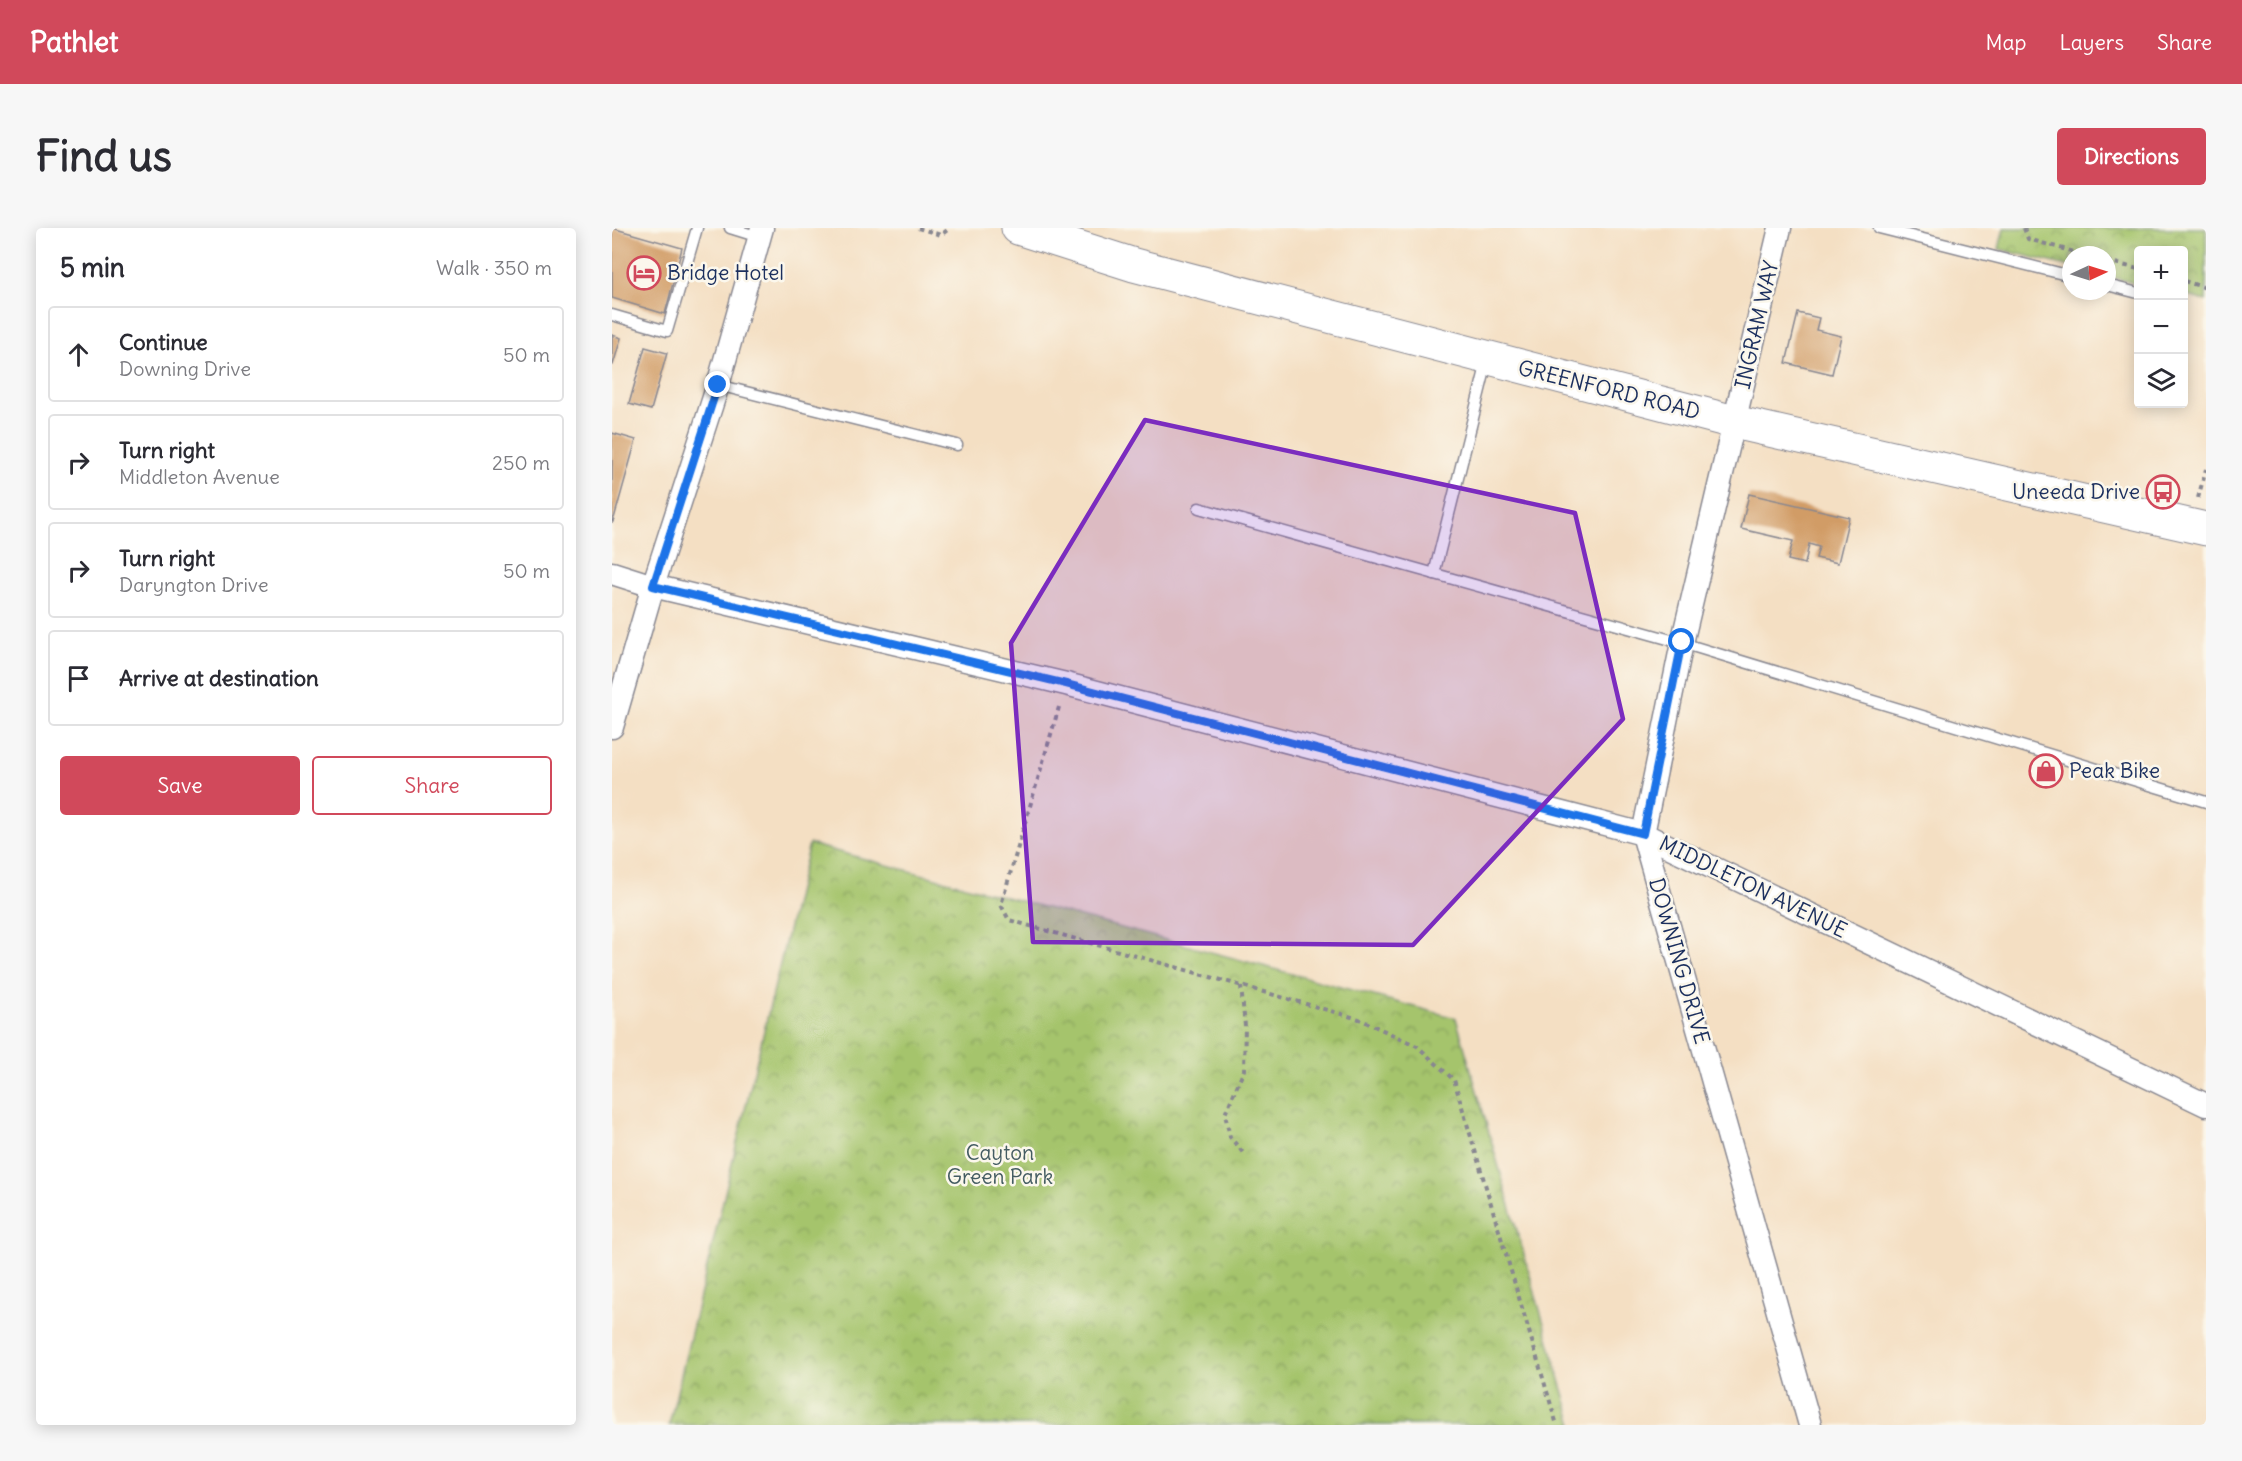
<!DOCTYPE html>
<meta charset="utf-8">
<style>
:root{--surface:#fff;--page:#f7f7f7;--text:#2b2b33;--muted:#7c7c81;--line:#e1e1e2;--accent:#d1495b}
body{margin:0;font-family:Delius,sans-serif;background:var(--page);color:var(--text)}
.controls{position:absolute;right:18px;top:18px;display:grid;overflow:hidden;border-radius:6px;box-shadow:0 3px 15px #0003}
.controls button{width:54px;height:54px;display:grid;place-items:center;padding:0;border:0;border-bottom:2px solid var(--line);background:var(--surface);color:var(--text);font:30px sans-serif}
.compass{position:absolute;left:1450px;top:18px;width:54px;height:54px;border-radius:50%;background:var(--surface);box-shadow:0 3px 15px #0003;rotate:86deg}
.stop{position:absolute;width:18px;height:18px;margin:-14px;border:4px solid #1a73e8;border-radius:50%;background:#fff}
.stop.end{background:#1a73e8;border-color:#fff;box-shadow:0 2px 6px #0008}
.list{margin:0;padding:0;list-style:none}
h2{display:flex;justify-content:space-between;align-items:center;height:78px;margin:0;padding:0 24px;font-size:26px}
h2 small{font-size:20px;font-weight:400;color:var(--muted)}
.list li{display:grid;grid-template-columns:39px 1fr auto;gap:18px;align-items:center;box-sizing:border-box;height:96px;margin:0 12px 12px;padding:0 12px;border:2px solid var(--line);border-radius:6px}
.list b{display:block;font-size:22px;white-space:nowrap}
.list p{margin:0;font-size:20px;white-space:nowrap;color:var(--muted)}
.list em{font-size:20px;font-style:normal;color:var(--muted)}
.actions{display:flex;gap:12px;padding:18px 24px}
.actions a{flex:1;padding:14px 0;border:2px solid var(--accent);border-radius:6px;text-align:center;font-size:21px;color:var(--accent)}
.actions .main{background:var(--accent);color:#fff}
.icon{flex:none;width:33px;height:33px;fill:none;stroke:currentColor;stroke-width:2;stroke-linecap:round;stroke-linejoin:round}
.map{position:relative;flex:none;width:1594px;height:1197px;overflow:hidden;border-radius:6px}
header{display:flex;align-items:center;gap:36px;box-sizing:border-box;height:84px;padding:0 30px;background:var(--accent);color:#fff}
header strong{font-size:28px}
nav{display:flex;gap:33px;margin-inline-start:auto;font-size:21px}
.intro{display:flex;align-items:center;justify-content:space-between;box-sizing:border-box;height:144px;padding:0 36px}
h1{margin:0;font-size:42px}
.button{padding:15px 27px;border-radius:6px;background:var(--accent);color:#fff;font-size:21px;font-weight:700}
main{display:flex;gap:36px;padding:0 36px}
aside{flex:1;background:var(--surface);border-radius:6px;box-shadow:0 3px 15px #0003}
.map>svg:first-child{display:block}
.park{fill:url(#park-crowns);stroke:#607a65;stroke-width:1.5}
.building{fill:#d19c66}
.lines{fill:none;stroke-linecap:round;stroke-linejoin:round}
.lane-casing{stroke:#888790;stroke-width:13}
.street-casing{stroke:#888790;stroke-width:25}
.primary-casing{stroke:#888790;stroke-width:35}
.path{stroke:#888790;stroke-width:4;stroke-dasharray:4.5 4.5;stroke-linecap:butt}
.lane{stroke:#fff;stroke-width:10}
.street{stroke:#fff;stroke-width:22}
.primary{stroke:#fff;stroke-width:33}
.route{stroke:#1a73e8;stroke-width:8}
.marked{fill:#7b2cbf;fill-opacity:0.2;stroke:#7b2cbf;stroke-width:4.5;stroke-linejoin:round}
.labels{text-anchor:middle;stroke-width:5;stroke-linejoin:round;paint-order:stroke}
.poi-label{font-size:21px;fill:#1b2f5e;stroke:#fbf7ec;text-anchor:start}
.street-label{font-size:21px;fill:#1b2f5e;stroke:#fbf7ec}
.park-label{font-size:21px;fill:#445c62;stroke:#fbf7ec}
</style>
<header>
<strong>Pathlet</strong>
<nav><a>Map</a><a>Layers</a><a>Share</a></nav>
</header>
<div class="intro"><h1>Find us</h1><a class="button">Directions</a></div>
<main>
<aside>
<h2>5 min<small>Walk · 350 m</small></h2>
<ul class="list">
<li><svg class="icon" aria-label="ahead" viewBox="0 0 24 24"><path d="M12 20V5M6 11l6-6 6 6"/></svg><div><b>Continue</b><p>Downing Drive</p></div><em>50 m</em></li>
<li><svg class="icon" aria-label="right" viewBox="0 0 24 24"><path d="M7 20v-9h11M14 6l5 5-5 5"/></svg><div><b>Turn right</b><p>Middleton Avenue</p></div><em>250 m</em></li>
<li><svg class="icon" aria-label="right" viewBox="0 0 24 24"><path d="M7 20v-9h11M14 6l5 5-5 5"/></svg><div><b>Turn right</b><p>Daryngton Drive</p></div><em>50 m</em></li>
<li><svg class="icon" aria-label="arrive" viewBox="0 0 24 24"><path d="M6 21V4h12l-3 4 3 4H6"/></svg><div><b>Arrive at destination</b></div></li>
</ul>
<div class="actions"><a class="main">Save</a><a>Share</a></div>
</aside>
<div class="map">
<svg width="1594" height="1197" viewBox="0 0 1594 1197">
<defs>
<pattern id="park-crowns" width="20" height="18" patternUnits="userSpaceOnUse" patternTransform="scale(1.5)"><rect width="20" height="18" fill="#a5c46c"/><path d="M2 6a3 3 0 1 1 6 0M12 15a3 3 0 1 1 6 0" fill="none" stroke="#86a05c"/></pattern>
</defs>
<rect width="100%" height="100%" fill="#fbf7ec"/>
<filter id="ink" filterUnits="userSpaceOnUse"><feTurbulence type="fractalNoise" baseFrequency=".0167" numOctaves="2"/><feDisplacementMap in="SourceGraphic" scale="12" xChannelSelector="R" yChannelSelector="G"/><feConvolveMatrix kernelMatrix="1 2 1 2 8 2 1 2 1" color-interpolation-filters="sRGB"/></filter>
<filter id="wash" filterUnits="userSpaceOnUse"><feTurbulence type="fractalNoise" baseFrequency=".008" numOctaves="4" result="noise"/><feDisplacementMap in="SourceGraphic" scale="24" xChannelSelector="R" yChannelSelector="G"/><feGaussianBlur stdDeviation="1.35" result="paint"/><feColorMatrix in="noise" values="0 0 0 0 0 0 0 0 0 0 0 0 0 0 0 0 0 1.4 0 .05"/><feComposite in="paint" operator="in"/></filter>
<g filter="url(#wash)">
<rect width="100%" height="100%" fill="#f4dfc3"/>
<g class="park">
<path d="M1392,0H1594V73L1572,67V22H1526V56L1495,48V27H1459V39L1387,21Z"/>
<path d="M197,616L844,790L961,1197H57Z"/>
</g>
<g id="blocks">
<g class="building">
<path d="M0,0L70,20L53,86L0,70Z"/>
<path d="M1186,85L1207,90L1204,102L1229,108L1220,146L1174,135Z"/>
<path d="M0,107L9,110L1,137H0Z"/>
<path d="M33,119L55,125L39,182L17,176Z"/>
<path d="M0,205L24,212L1,294H0Z"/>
<path d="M1137,266L1237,289L1226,335L1204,330L1207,319L1197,316L1193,336L1176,332L1181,313L1129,301Z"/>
</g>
</g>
</g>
<g filter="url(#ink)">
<use href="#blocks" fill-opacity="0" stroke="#888790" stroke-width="1.5"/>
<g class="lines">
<g class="lane-casing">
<g id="lane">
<path d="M118,0L147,9"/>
<path d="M1267,0L1459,48"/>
<path d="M1495,57L1526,65"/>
<path d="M0,87L55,103L85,0"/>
<path d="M106,157L345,217"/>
<path d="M587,280L1070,415L1594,574"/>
<path d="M822,346L875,134"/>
</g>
</g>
<g class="street-casing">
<g id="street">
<path d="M1168,0L1070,415L1031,606L1198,1197"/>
<path d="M0,345L41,358L454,456L1031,606L1594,877"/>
<path d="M0,499L41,358L106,157L150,0"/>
</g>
</g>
<g class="primary-casing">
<path id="primary" d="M406,0L522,37L1122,194L1594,301"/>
</g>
<g class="path">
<path d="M306,0L329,7L338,0"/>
<path d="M1412,0L1416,11L1473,27"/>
<path d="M1495,33L1526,41"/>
<path d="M1572,53L1594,60"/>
<path d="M1586,270L1594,241"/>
<path d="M447,479L389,677L397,692L747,791L805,818L842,852L945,1197"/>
<path d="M629,758L633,798L632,842L613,886L618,909L632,926"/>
</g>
<use href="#lane" class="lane"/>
<use href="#street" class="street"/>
<use href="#primary" class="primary"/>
</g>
</g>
<g class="lines" filter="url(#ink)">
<path class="route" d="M106,157L41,358L454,456L1031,606L1070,414"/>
</g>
<path class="marked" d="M533,192L963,285L1011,491L801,717L421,714L399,415Z"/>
<defs>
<g id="hotel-ring" transform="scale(1.725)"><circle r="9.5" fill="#fbf7ec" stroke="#d1495b" stroke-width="1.5"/><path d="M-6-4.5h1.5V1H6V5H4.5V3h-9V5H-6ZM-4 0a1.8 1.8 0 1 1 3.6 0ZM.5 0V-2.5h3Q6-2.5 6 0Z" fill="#d1495b"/></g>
<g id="bus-ring" transform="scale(1.725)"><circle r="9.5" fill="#fbf7ec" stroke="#d1495b" stroke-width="1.5"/><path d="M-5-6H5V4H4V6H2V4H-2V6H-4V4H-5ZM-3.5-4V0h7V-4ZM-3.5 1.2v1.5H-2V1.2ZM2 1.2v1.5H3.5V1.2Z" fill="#d1495b"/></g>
<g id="shop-ring" transform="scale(1.725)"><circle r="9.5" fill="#fbf7ec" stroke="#d1495b" stroke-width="1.5"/><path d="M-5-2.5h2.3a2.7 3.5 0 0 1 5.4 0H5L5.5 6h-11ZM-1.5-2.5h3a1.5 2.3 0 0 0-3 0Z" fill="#d1495b"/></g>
</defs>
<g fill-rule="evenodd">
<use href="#hotel-ring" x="32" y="45"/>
<use href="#bus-ring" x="1551" y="264"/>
<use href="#shop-ring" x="1434" y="543"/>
</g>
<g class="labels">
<g class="poi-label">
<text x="55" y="52">Bridge Hotel</text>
<text x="1528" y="271" text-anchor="end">Uneeda Drive</text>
<text x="1457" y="550">Peak Bike</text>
</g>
<g class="street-label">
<text transform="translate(1145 97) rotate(-77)" y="7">INGRAM WAY</text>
<text transform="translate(997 162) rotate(14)" y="7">GREENFORD ROAD</text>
<text transform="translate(1141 659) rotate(26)" y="7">MIDDLETON AVENUE</text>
<text transform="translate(1067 733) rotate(74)" y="7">DOWNING DRIVE</text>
</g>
<g class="park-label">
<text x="388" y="932">Cayton<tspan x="388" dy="24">Green Park</tspan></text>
</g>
</g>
</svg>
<div class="controls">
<button>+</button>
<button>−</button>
<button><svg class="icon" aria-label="layers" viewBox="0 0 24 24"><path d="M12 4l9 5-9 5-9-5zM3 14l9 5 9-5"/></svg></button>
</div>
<svg class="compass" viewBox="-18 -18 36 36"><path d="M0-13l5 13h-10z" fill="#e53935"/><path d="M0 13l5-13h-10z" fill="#7c7c81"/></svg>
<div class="stop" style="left:1070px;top:414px"></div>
<div class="stop end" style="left:106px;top:157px"></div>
</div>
</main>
